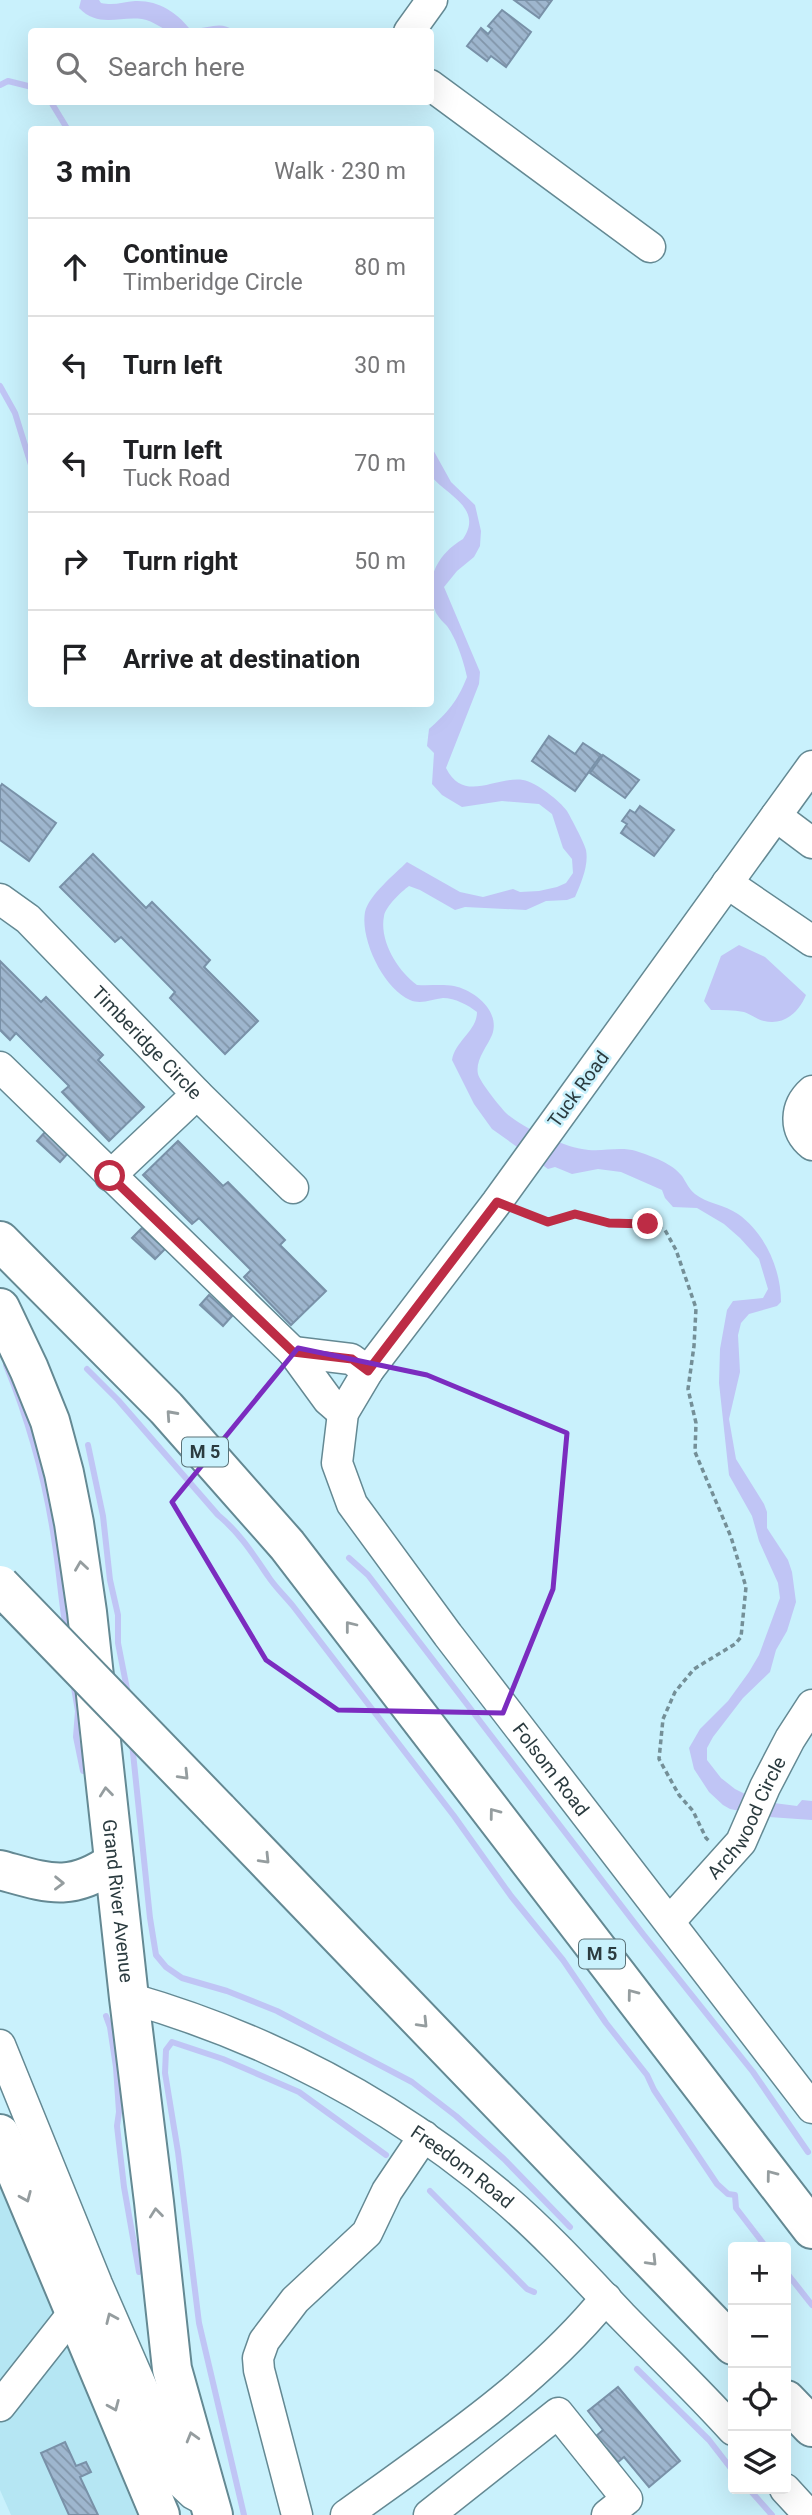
<!DOCTYPE html>
<meta charset="utf-8">
<style>
:root{--surface:#fff;--page:#f2f2f2;--text:#202124;--muted:#757577;--line:#e0e0e0}
body{margin:0;font-family:Roboto,sans-serif;background:var(--page);color:var(--text)}
.controls{position:absolute;right:21px;bottom:21px;display:grid;overflow:hidden;border-radius:7px;box-shadow:0 7px 28px #0002}
.controls button{width:63px;height:63px;display:grid;place-items:center;padding:0;border:0;border-bottom:2px solid var(--line);background:var(--surface);color:var(--text);font:35px sans-serif}
.stop{position:absolute;width:21px;height:21px;margin:-16px;border:5px solid #bd2c45;border-radius:50%;background:#fff}
.stop.end{background:#bd2c45;border-color:#fff;box-shadow:0 2px 7px #0008}
.list{margin:0;padding:0;list-style:none}
h2{display:flex;justify-content:space-between;align-items:center;height:91px;margin:0;padding:0 28px;font-size:30px}
h2 small{font-size:23px;font-weight:400;color:var(--muted)}
.list li{display:grid;grid-template-columns:46px 1fr auto;gap:21px;align-items:center;box-sizing:border-box;height:98px;padding:0 28px;border-top:2px solid var(--line)}
.list b{display:block;font-size:26px;white-space:nowrap}
.list p{margin:0;font-size:23px;white-space:nowrap;color:var(--muted)}
.list em{font-size:23px;font-style:normal;color:var(--muted)}
.icon{flex:none;width:38px;height:38px;fill:none;stroke:currentColor;stroke-width:2;stroke-linecap:round;stroke-linejoin:round}
.map{position:relative;flex:none;width:812px;height:2515px;overflow:hidden}
.search{position:absolute;background:var(--surface);box-shadow:0 7px 28px #0002;left:28px;top:28px;width:406px;height:77px;display:flex;align-items:center;gap:18px;box-sizing:border-box;padding:0 24px;border-radius:7px;color:var(--muted);font-size:26px}
.panel{position:absolute;background:var(--surface);box-shadow:0 7px 28px #0002;left:28px;top:126px;width:406px;height:581px;border-radius:7px}
.map>svg:first-child{display:block}
.built{fill:#b5e6f3}
.water{fill:#c0c5f5}
.lines{fill:none;stroke-linecap:round;stroke-linejoin:round}
.stream{stroke:#c0c5f5;stroke-width:6}
.building{fill:url(#building-back-hatch);stroke:#7991a8;stroke-width:2}
.minor-casing{stroke:#648993;stroke-width:33}
.major-casing{stroke:#648993;stroke-width:42}
.highway-casing{stroke:#648993;stroke-width:42}
.path{stroke:#748f97;stroke-width:3.5;stroke-dasharray:5 3.5;stroke-linecap:butt}
.minor{stroke:#fff;stroke-width:30}
.major{stroke:#fff;stroke-width:38}
.highway{stroke:#fff;stroke-width:38}
.highway-bridge-casing{stroke:#648993;stroke-width:42;stroke-linecap:butt}
.highway-bridge{stroke:#fff;stroke-width:38}
.oneway{stroke:#959d9f}
.route{stroke:#bd2c45;stroke-width:9}
.marked{fill:none;stroke:#7b2cbf;stroke-width:5;stroke-linejoin:round}
.labels{text-anchor:middle;stroke-width:5;stroke-linejoin:round;paint-order:stroke}
.shield{fill:#c9f1fc;stroke:#5a7278;stroke-width:2}
.shield-label{font-size:18px;font-weight:bold;fill:#2b3b3f}
.street-label{font-size:19px;fill:#2b3b3f;stroke:#c9f1fc}
</style>
<div class="map">
<svg width="812" height="2515" viewBox="0 0 812 2515">
<defs>
<pattern id="building-back-hatch" width="6" height="6" patternUnits="userSpaceOnUse" patternTransform="scale(1.75)"><rect width="6" height="6" fill="#9eb6ce"/><path d="M-1 5l2 2M0 0l6 6M5-1l2 2" fill="none" stroke="#8195a9"/></pattern>
</defs>
<rect width="100%" height="100%" fill="#c9f1fc"/>
<path class="built" d="M0,2180L137,2515H11L0,2490Z"/>
<g class="water">
<path d="M81,0H99L101,3C114,6 123,2 135,1C158,0 176,12 189,28C206,31 220,19 234,31C214,32 192,34 172,32C163,30 154,21 142,19C119,16 98,28 79,8Z"/>
<path d="M431,446L451,482L475,505L481,531L480,546L474,557L457,571L444,587L480,672L479,684L446,768C464,804 495,776 523,780C536,782 560,801 567,811C571,818 584,842 586,850C589,865 581,883 575,897L567,900L546,901L526,910L465,907L455,910L420,890L409,886C401,892 386,906 384,916C379,941 398,971 417,985C429,986 442,984 454,986C474,990 501,1011 492,1035C487,1047 475,1060 478,1074C480,1082 500,1107 506,1113C521,1127 562,1146 582,1149C600,1153 618,1146 636,1151C651,1156 672,1163 682,1176C686,1182 689,1189 695,1194C706,1203 725,1205 738,1214C765,1233 781,1269 781,1302L777,1306L749,1314L741,1323L738,1335L740,1372L729,1419L736,1459L764,1504L767,1512V1528L788,1560L792,1572L796,1602L787,1631L776,1650L770,1672L743,1698L713,1737L707,1748V1760L721,1778L735,1789L751,1797L774,1803L797,1806L802,1800L812,1801V1820L769,1817L730,1809L723,1805L709,1792L694,1769L689,1748L700,1729L728,1701L749,1672L759,1655L780,1598L778,1583L759,1541L752,1516L729,1475L719,1383L720,1349L727,1310L733,1301L763,1298L768,1289L759,1259L740,1238L724,1224L697,1208L673,1207L665,1198L662,1190L621,1172L598,1169L572,1174L555,1167L548,1169L492,1129L474,1104L452,1060C455,1041 477,1031 477,1012C468,1005 455,998 443,998C432,999 421,1005 410,1000C384,989 360,940 365,912C369,895 395,874 407,862L460,892L483,897L513,889L520,892L539,891L557,887L566,883L573,873L572,859L563,848L552,814L539,804L502,801L462,807L442,795L432,784L434,753L427,746L429,729C448,712 457,702 467,677C464,662 456,638 447,626C443,622 439,618 436,613C423,582 436,555 463,539C484,508 446,495 431,476Z"/>
<path d="M739,945L765,957L806,995C799,1012 784,1026 764,1021C757,1020 751,1014 744,1012C733,1010 722,1010 711,1010L704,1001L721,956Z"/>
</g>
<g class="lines">
<g class="stream">
<path d="M0,85L8,81L32,87"/>
<path d="M51,102L68,130"/>
<path d="M0,386L15,413L32,468"/>
<path d="M6,1365C29,1421 45,1478 54,1538C59,1569 61,1599 66,1630"/>
<path d="M87,1369L118,1400L218,1515C239,1532 253,1554 268,1576C275,1587 285,1596 293,1606L454,1816L511,1896L563,1960L606,2023L647,2075L654,2090L717,2184L728,2194L735,2195L736,2208L766,2247"/>
<path d="M88,1445L103,1516L110,1580L118,1615V1643L128,1694"/>
<path d="M349,1558L368,1575L643,1934L753,2072L808,2152"/>
<path d="M73,1682L78,1711L76,1737L83,1771"/>
<path d="M132,1743L150,1918L156,1955L166,1967L182,1978L227,1991L277,2011L412,2082L456,2116L504,2159L570,2227"/>
<path d="M106,2016L110,2027L116,2067L119,2112L117,2126L124,2187L139,2272"/>
<path d="M430,2191L527,2289L534,2292"/>
<path d="M786,2272L812,2305"/>
<path d="M637,2369L709,2440L733,2471"/>
<path d="M749,2489L772,2515"/>
<path d="M244,2515L199,2323L178,2152L165,2073L166,2050L172,2042L223,2059L299,2092L386,2155"/>
</g>
</g>
<g class="building">
<path d="M514,0H552L539,18Z"/>
<path d="M502,10L531,32L506,67L491,56L487,61L467,46L481,28L488,34L492,29L488,26Z"/>
<path d="M549,736L575,754L583,743L601,755L575,791L532,761Z"/>
<path d="M603,755L639,780L625,798L590,773Z"/>
<path d="M2,784L56,823L29,861L0,840V787Z"/>
<path d="M640,806L674,830L654,856L621,833L627,824L622,821L630,810L635,813Z"/>
<path d="M93,854L146,908L152,902L210,960L204,967L258,1021L225,1054L170,998L175,992L121,937L115,942L60,887Z"/>
<path d="M0,961L41,1002L46,997L103,1055L98,1060L144,1107L109,1141L62,1092L69,1086L16,1033L10,1040L0,1030Z"/>
<path d="M46,1131L69,1152L60,1162L37,1141Z"/>
<path d="M178,1141L223,1186L228,1182L285,1240L280,1245L326,1291L291,1325L244,1277L251,1270L199,1218L192,1224L143,1175Z"/>
<path d="M142,1228L165,1249L155,1259L132,1238Z"/>
<path d="M209,1295L232,1316L223,1326L200,1305Z"/>
<path d="M618,2387L680,2461L649,2487L624,2457L618,2462L607,2449L601,2454L595,2446L601,2442L596,2436L603,2430L588,2411Z"/>
<path d="M65,2442L76,2466L86,2462L91,2472L80,2477L98,2515H69L41,2453Z"/>
</g>
<g class="lines">
<g class="minor-casing">
<g id="minor">
<path d="M409,32L432,0"/>
<path d="M430,85L650,247"/>
<path id="s1" d="M812,766L497,1202L368,1371L343,1413L337,1463L352,1504L448,1635L812,2108"/>
<path d="M776,816L812,843"/>
<path d="M727,883L812,941"/>
<path id="s2" d="M0,899L28,919L197,1094L293,1188"/>
<path d="M0,1067L293,1352L328,1400L343,1413"/>
<path d="M812,1091C795,1106 793,1130 812,1145"/>
<path d="M110,1176L197,1094"/>
<path d="M293,1352L351,1359L368,1371"/>
<path id="s3" d="M670,1921L741,1842L765,1787L790,1739L812,1705"/>
<path id="s4" d="M129,1998C268,2038 395,2105 505,2199C547,2235 584,2276 622,2316C659,2354 698,2391 733,2430"/>
<path d="M0,2045L97,2284L155,2417L178,2480L193,2494L210,2503"/>
<path d="M0,2406L85,2298"/>
<path d="M785,2489L809,2515"/>
<path d="M297,2515L259,2370L258,2358L264,2341L295,2300L367,2233L387,2191L424,2136"/>
<path d="M346,2515C437,2449 534,2386 606,2298"/>
<path d="M429,2515L558,2413L627,2499L607,2515"/>
</g>
</g>
<g class="major-casing">
<g id="major">
<path id="s5" d="M0,1308L29,1369L50,1421L64,1473L74,1523L87,1612L129,1998L154,2202L172,2369L213,2515"/>
<path d="M0,1870C48,1883 70,1893 114,1862"/>
<path d="M0,2134L160,2515"/>
</g>
</g>
<g class="highway-casing">
<g id="highway">
<path d="M0,1241L166,1408L287,1545L812,2229"/>
<path d="M218,1810L733,2345"/>
<path d="M786,2400L812,2427"/>
</g>
</g>
<path class="path" d="M518,1211L548,1222L575,1214L596,1221L636,1222L660,1227L665,1230L676,1250L696,1308L694,1346L688,1389L696,1423L695,1452L731,1537L746,1587L741,1637L735,1644L694,1669L675,1692L663,1719L659,1759L679,1795L693,1811L706,1838L710,1842"/>
<use href="#minor" class="minor"/>
<use href="#major" class="major"/>
<use href="#highway" class="highway"/>
<g class="highway-bridge-casing">
<path id="highway-bridge" d="M0,1585L218,1810"/>
</g>
<use href="#highway-bridge" class="highway-bridge"/>
</g>
<defs><path id="oneway-chevron" d="M-2-3.5L2.5 0L-2 3.5" fill="none" stroke-width="1.6" stroke-linecap="round" stroke-linejoin="round" transform="scale(1.75)"/></defs>
<g class="oneway">
<use href="#oneway-chevron" transform="translate(171 1415) rotate(-132)"/>
<use href="#oneway-chevron" transform="translate(81 1566) rotate(-98)"/>
<use href="#oneway-chevron" transform="translate(350 1626) rotate(-128)"/>
<use href="#oneway-chevron" transform="translate(184 1775) rotate(46)"/>
<use href="#oneway-chevron" transform="translate(106 1792) rotate(-96)"/>
<use href="#oneway-chevron" transform="translate(494 1813) rotate(-127)"/>
<use href="#oneway-chevron" transform="translate(265 1859) rotate(46)"/>
<use href="#oneway-chevron" transform="translate(59 1883) rotate(1)"/>
<use href="#oneway-chevron" transform="translate(632 1994) rotate(-127)"/>
<use href="#oneway-chevron" transform="translate(423 2023) rotate(46)"/>
<use href="#oneway-chevron" transform="translate(771 2175) rotate(-127)"/>
<use href="#oneway-chevron" transform="translate(26 2197) rotate(67)"/>
<use href="#oneway-chevron" transform="translate(156 2213) rotate(-96)"/>
<use href="#oneway-chevron" transform="translate(652 2261) rotate(46)"/>
<use href="#oneway-chevron" transform="translate(111 2318) rotate(-114)"/>
<use href="#oneway-chevron" transform="translate(114 2406) rotate(67)"/>
<use href="#oneway-chevron" transform="translate(192 2437) rotate(-106)"/>
</g>
<g class="lines">
<path class="route" d="M110,1176L293,1352L352,1359L368,1371L497,1202L548,1222L575,1214L609,1223L648,1224"/>
</g>
<path class="marked" d="M298,1348L427,1375L567,1433L553,1589L503,1713L338,1710L266,1660L172,1502Z"/>
<g class="labels">
<g class="shield">
<rect x="182" y="1437.5" width="46" height="29" rx="5"/>
<rect x="579" y="1939.5" width="46" height="29" rx="5"/>
</g>
<g class="shield-label">
<text x="205" y="1458">M 5</text>
<text x="602" y="1960">M 5</text>
</g>
<g class="street-label">
<text dy="7" stroke="none"><textPath href="#s2" startOffset="206">Timberidge Circle</textPath></text>
<text transform="translate(578 1089) rotate(-54)" y="7">Tuck Road</text>
<text dy="7" stroke="none"><textPath href="#s1" startOffset="1225">Folsom Road</textPath></text>
<text dy="7" stroke="none"><textPath href="#s3" startOffset="130">Archwood Circle</textPath></text>
<text dy="7" stroke="none"><textPath href="#s5" startOffset="609">Grand River Avenue</textPath></text>
<text dy="7" stroke="none"><textPath href="#s4" startOffset="376">Freedom Road</textPath></text>
</g>
</g>
</svg>
<div class="controls">
<button>+</button>
<button>−</button>
<button><svg class="icon" aria-label="locate" viewBox="0 0 24 24"><circle cx="12" cy="12" r="6"/><path d="M12 2v4M12 18v4M2 12h4M18 12h4"/></svg></button>
<button><svg class="icon" aria-label="layers" viewBox="0 0 24 24"><path d="M12 4l9 5-9 5-9-5zM3 14l9 5 9-5"/></svg></button>
</div>
<div class="stop" style="left:110px;top:1176px"></div>
<div class="stop end" style="left:648px;top:1224px"></div>
<div class="search"><svg class="icon" aria-label="search" viewBox="0 0 24 24"><circle cx="10" cy="10" r="6"/><path d="M15 15l6 6"/></svg>Search here</div>
<section class="panel">
<h2>3 min<small>Walk · 230 m</small></h2>
<ul class="list">
<li><svg class="icon" aria-label="ahead" viewBox="0 0 24 24"><path d="M12 20V5M6 11l6-6 6 6"/></svg><div><b>Continue</b><p>Timberidge Circle</p></div><em>80 m</em></li>
<li><svg class="icon" aria-label="left" viewBox="0 0 24 24"><path d="M17 20v-9H6M10 6l-5 5 5 5"/></svg><div><b>Turn left</b></div><em>30 m</em></li>
<li><svg class="icon" aria-label="left" viewBox="0 0 24 24"><path d="M17 20v-9H6M10 6l-5 5 5 5"/></svg><div><b>Turn left</b><p>Tuck Road</p></div><em>70 m</em></li>
<li><svg class="icon" aria-label="right" viewBox="0 0 24 24"><path d="M7 20v-9h11M14 6l5 5-5 5"/></svg><div><b>Turn right</b></div><em>50 m</em></li>
<li><svg class="icon" aria-label="arrive" viewBox="0 0 24 24"><path d="M6 21V4h12l-3 4 3 4H6"/></svg><div><b>Arrive at destination</b></div></li>
</ul>
</section>
</div>
